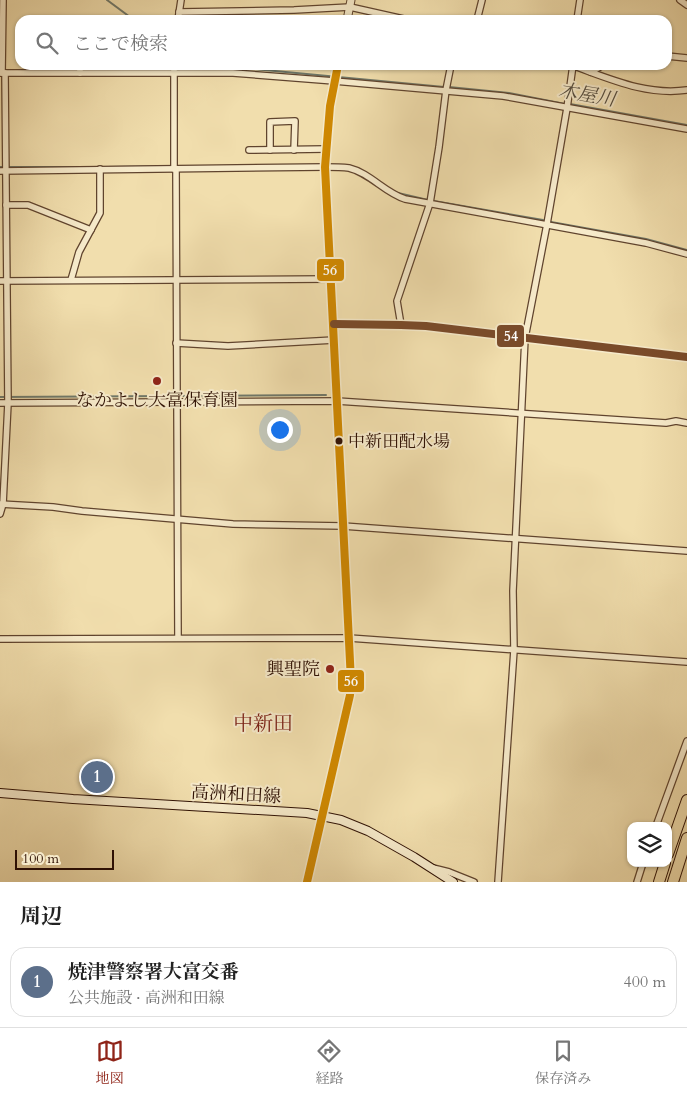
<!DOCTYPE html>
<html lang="ja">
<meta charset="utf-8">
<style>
:root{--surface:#fff;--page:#f2f2f2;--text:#222;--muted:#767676;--line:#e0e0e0;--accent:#8f2418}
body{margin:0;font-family:Cardo,"Noto Serif JP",serif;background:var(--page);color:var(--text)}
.controls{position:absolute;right:15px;bottom:15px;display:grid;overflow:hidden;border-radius:10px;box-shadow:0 1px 4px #0004}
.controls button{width:45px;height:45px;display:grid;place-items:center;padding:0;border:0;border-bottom:1px solid var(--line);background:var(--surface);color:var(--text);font:25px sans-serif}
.scale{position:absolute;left:15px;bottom:12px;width:99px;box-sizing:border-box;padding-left:5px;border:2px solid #2f1104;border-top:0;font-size:14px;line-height:18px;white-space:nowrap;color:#2f1104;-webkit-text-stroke:4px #f6eaca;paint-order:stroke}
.you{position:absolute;left:279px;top:429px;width:18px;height:18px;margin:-12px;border:4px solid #fff;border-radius:50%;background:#1a73e8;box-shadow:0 0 0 8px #1a73e833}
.badge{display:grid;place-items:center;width:32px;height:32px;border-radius:50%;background:var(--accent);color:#fff;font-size:16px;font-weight:700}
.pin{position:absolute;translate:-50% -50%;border:2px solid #fff;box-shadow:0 1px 5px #0006}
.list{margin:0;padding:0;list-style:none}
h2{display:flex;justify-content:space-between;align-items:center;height:65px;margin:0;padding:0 20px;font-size:21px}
h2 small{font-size:16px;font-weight:400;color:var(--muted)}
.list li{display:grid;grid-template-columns:32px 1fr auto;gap:15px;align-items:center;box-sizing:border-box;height:70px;margin:0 10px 10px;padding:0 10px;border:1px solid var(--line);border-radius:15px}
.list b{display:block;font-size:19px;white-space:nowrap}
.list p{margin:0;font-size:16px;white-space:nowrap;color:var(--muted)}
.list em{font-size:16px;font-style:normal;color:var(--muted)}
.icon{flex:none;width:28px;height:28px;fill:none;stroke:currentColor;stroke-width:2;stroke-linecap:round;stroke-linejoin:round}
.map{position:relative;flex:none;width:687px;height:882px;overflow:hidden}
.search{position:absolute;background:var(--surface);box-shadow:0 1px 4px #0004;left:15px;right:15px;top:15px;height:55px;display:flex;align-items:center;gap:12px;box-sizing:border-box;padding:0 18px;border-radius:15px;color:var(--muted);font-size:19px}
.sheet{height:145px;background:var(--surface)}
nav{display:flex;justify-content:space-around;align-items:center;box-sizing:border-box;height:70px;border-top:1px solid var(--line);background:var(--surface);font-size:14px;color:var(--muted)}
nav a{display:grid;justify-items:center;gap:2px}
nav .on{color:var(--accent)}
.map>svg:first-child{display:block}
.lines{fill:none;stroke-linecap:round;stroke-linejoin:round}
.stream{stroke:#707869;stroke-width:2}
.minor-casing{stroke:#60442e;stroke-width:8}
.tertiary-casing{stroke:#60442e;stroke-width:9}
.secondary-casing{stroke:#2f1104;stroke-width:10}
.motorway-casing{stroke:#2f1104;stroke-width:12}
.minor{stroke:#f6eaca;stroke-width:5.5}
.tertiary{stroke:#f6eaca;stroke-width:7}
.secondary{stroke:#f6eaca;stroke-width:8}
.motorway{stroke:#f1dead;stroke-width:10}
.bus-1-casing{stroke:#f6eaca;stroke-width:11}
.bus-2-casing{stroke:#f6eaca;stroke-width:11}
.bus-1{stroke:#cf8801;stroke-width:8}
.bus-2{stroke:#7a4b2a;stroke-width:8}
.poi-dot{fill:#8f2418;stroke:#f6eaca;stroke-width:2}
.bus-dot{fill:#2f1104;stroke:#f6eaca;stroke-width:2}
.labels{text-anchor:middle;stroke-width:4;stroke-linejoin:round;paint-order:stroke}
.bus-label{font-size:17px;fill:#2f1104;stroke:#f6eaca;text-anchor:start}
.poi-label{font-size:18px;fill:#2f1104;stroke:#f6eaca}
.street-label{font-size:18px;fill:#2f1104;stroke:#f6eaca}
.water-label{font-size:19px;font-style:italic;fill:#554d3f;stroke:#f6eaca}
.quarter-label{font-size:20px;fill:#7a1f14;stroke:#f6eaca}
.line-badge{stroke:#f6eaca;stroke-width:2}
.badge-label{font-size:14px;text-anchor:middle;font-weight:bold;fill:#fff}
</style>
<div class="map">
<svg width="687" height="882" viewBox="0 0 687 882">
<rect width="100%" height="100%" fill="#f1dead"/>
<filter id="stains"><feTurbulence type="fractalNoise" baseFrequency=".004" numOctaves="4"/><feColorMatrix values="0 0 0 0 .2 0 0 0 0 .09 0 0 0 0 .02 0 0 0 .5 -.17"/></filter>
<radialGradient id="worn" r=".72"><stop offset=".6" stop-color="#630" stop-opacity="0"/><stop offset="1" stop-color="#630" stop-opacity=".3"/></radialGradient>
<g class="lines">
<g class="stream">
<path d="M107,0L134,20"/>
<path d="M213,65L444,87"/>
<path d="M449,87L509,93L565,104"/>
<path d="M570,104L687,125"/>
<path d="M0,167H99"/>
<path d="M106,167L201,166"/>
<path d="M398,193L428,200"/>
<path d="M434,201L543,220"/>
<path d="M551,222L646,239L687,250"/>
<path d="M0,397L326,395"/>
</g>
<g class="minor-casing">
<g id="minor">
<path d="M680,0L687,5"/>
<path d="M179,12L294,10L350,7L408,20"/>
<path d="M178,20L181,0"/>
<path d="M477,20L482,0"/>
<path d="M577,20L580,0"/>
<path d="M667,56L687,58"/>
<path d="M80,65V73"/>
<path d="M174,65V169"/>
<path d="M571,65C608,78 646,96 687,90"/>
<path d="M591,72L603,65"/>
<path d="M0,73H233L334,81L503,96L687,129"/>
<path d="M2,73L3,0"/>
<path d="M249,150L326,149"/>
<path d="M270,150V122L295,121L294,150"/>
<path d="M176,169L178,638"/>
<path d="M0,171L325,167C333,167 341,167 349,168C370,173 385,193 405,199L646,243L687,254"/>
<path d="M6,205H28L91,230"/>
<path d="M71,280L79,252L100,213V169"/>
<path d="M0,281L330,279"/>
<path d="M334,324L401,325L426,326L687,357"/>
<path d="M401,325L397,301L430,203L439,147L446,90L451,65"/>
<path d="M176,343L228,346L334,340"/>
<path d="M0,403L337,401L666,423L676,421L687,423"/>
<path d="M0,504L53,507L82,511L233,524L343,526L687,551"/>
<path d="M0,514L3,504L8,403L5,73"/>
<path d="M0,639L349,638L687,662"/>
<path d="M656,826L687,741"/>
<path d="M433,868L449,872L474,882"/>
<path d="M498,882L514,650L513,591L525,338L547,224L567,108L573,65"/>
<path d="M637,882L643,863"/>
</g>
</g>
<g class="tertiary-casing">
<g id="tertiary">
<path d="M347,20L351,0"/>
<path d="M307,882L350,695L351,681L325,167L330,106L338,65"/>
</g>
</g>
<g class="secondary-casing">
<path id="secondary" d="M0,793L73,799L307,813L341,820L368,831L414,857L453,882"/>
</g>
<g class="motorway-casing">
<g id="motorway">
<path d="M668,854L687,800"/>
<path d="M659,882L665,863"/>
<path d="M673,882L687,838"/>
</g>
</g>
<use href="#minor" class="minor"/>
<use href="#tertiary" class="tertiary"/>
<use href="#secondary" class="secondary"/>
<use href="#motorway" class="motorway"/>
<g class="bus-1-casing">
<path id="bus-1" d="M307,882L350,695L351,681L325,167L330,106L338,65"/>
</g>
<g class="bus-2-casing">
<path id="bus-2" d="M334,324L401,325L426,326L687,357"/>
</g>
<use href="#bus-1" class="bus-1"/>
<use href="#bus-2" class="bus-2"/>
</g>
<g class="poi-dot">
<circle cx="157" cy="381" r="5"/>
<circle cx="330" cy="669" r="5"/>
</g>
<circle class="bus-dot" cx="339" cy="441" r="4.5"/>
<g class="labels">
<g class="bus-label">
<text x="348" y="447">中新田配水場</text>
</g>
<g class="poi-label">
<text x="157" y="406">なかよし大富保育園</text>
<text x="320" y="675" text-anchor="end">興聖院</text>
</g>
<g class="street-label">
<text transform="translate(236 794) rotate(3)" y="6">高洲和田線</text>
</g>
<g class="water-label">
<text transform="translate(587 94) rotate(10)" y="7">木屋川</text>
</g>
<g class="quarter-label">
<text x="263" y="730">中新田</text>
</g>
</g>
<g class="line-badge">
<rect x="316" y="258" width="29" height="24" rx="5" fill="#cf8801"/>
<rect x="496" y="324" width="29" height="24" rx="5" fill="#7a4b2a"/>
<rect x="337" y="669" width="28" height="24" rx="5" fill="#cf8801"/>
</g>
<g class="badge-label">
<text x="330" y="275">56</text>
<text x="511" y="341">54</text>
<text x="351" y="686">56</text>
</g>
<rect width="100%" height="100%" filter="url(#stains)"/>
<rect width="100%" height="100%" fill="url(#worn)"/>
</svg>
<div class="controls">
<button><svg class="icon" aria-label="layers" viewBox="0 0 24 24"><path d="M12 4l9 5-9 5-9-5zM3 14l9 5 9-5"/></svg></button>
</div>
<div class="scale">100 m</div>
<div class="you"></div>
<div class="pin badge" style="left:97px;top:777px;background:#5c6f8a">1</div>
<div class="search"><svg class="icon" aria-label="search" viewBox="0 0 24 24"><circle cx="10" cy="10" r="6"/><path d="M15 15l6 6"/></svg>ここで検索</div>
</div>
<section class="sheet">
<h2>周辺<small></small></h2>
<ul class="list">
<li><span class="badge" style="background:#5c6f8a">1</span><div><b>焼津警察署大富交番</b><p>公共施設 · 高洲和田線</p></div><em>400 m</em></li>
</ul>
</section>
<nav>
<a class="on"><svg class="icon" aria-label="map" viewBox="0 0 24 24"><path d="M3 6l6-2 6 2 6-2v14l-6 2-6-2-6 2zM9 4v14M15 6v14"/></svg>地図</a>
<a><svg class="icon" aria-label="directions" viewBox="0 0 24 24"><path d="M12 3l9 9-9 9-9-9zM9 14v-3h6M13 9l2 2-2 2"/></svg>経路</a>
<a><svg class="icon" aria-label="saved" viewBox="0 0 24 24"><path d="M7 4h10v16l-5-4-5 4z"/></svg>保存済み</a>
</nav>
